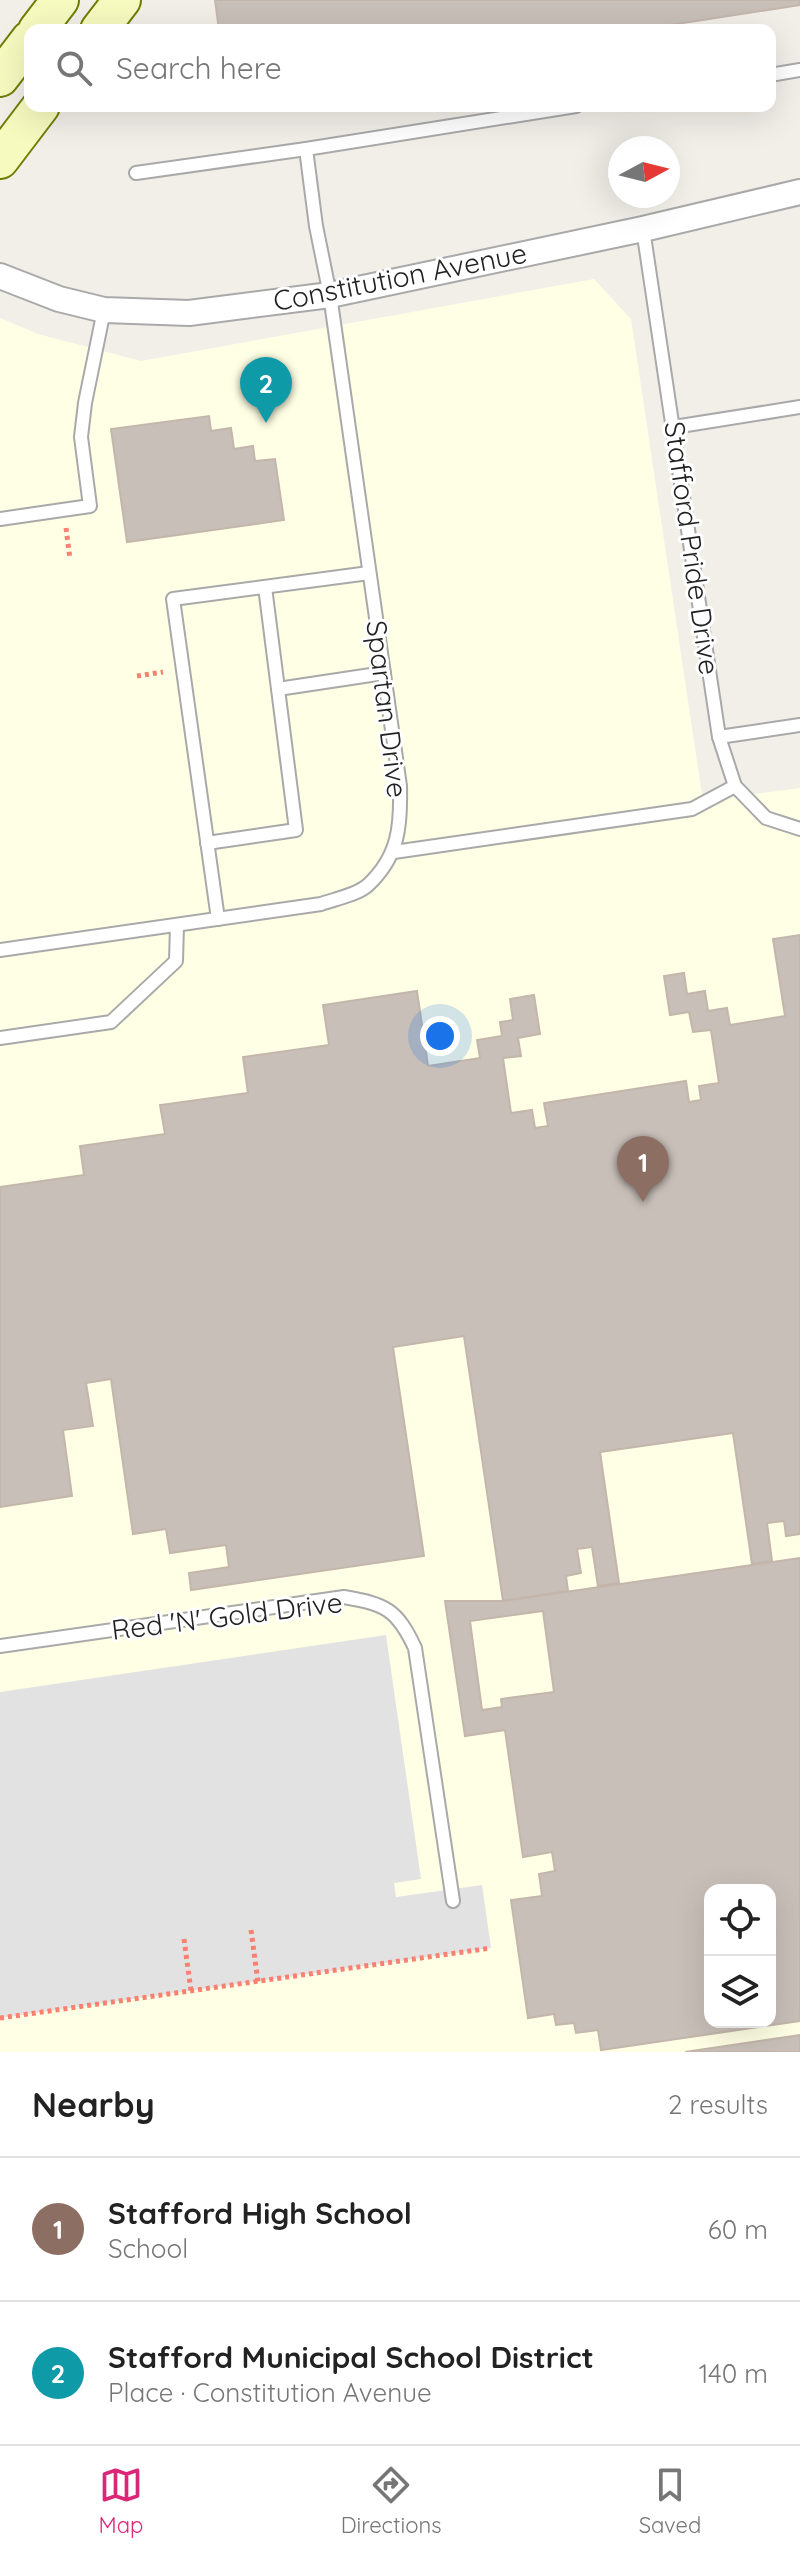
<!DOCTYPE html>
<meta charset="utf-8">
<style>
:root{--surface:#fff;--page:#f6f6f6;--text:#222;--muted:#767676;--line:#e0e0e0;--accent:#db2777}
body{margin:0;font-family:Quicksand,sans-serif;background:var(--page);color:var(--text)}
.controls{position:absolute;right:24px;bottom:24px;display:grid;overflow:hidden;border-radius:16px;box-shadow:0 8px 32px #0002}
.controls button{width:72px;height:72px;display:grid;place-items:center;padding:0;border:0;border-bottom:2px solid var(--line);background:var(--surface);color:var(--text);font:40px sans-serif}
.compass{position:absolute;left:608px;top:136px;width:72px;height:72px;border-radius:50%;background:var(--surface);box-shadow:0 8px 32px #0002;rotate:83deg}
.you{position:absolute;left:440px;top:1036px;width:28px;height:28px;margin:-20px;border:6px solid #fff;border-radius:50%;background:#1a73e8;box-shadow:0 0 0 12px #1a73e833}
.badge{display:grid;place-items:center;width:52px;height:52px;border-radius:50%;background:var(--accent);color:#fff;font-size:26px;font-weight:700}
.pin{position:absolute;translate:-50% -66px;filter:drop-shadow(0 2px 4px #0008)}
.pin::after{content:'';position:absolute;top:42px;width:28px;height:24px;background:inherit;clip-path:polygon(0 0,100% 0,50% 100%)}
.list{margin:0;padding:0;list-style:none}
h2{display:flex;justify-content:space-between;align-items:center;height:104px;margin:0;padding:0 32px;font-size:34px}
h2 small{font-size:26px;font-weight:400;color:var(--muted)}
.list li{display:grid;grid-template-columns:52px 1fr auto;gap:24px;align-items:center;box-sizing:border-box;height:144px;padding:0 32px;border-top:2px solid var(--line)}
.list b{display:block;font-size:30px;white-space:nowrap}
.list p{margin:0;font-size:26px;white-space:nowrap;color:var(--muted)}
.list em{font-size:26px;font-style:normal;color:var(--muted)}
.icon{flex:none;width:44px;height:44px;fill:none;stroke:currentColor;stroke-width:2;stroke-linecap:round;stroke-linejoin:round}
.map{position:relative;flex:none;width:800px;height:2052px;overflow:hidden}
.search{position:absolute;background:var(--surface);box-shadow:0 8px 32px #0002;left:24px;right:24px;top:24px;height:88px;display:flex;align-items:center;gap:20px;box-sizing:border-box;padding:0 28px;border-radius:16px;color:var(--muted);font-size:30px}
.sheet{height:392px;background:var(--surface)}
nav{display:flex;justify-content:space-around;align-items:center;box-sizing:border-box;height:112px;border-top:2px solid var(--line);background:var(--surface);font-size:22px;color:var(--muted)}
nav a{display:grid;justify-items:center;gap:4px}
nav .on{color:var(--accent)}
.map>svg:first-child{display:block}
.education{fill:#ffffe5;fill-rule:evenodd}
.parking{fill:#e2e2e2}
.building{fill:#c7bfb8;stroke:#c4b6ab;stroke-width:2;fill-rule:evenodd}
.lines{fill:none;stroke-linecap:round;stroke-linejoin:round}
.lane-casing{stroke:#a9a9a9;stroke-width:16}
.street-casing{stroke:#a9a9a9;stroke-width:28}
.secondary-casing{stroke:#707d05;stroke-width:40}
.path{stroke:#fa8072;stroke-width:5;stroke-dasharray:4 4;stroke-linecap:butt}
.lane{stroke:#fff;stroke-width:12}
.street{stroke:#fff;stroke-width:24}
.secondary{stroke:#f7fabf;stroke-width:36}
.labels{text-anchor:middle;stroke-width:6;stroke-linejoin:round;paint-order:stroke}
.street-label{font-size:28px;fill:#222;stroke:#fff}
</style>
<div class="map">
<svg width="800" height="2052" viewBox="0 0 800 2052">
<rect width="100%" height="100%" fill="#f2efe9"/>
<path class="education" d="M594,279L631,319L703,801L800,788V2052H0V318L38,334L141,361ZM710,1890H770V2022H710Z"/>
<path class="parking" d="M386,1635L421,1879L394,1883L396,1897L482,1885L491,1948L0,2018V1692Z"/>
<g class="building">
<path d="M215,0H800V5L638,30H219Z"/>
<path d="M209,416L211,431L231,428L234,449L253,446L255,461L275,459L284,520L127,542L111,429Z"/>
<path d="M800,935V1534L786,1536L784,1521L767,1523L772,1561L752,1564L733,1433L600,1452L619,1583L598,1586L592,1547L577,1549L581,1573L566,1576L568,1591L503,1601L464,1336L393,1347L424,1556L191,1590L189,1573L229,1567L226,1545L170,1553L166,1529L133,1534L111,1379L86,1383L93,1426L63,1430L72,1496L0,1507V1187L84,1175L80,1146L165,1134L160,1105L248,1093L243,1057L329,1045L323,1005L417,991L428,1066L480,1058L477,1040L502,1036L500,1022L513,1020L510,999L534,995L540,1034L518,1038L521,1056L503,1058L511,1113L532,1110L535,1128L548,1126L544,1103L686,1081L689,1102L701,1100L699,1086L719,1083L711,1030L693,1032L689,1012L670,1015L664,976L684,973L687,994L705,991L708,1011L727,1008L730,1025L785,1016L773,939Z"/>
<path d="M800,1558V2021L601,2050L598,2030L576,2033L574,2023L556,2025L554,2014L528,2018L511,1900L542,1896L539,1874L555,1871L552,1852L523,1857L505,1730L465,1736L445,1601H503ZM543,1611L554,1692L501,1699L502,1707L482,1710L470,1621ZM710,1890H770V2022H710Z"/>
<path d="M800,2035V2052H685Z"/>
</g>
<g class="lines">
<g class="lane-casing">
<g id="lane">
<path d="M770,75L800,70"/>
<path d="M136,173L306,149"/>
<path d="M643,229L719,737L735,786L766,818L800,829"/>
<path d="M674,427L800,407"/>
<path d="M0,519L90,506L81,437L85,403L104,310"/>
<path d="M278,689L384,673"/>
<path d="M719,737L800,725"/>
<path d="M207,843L296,830L265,587"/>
<path d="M394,852L692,809L735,786"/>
<path d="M218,919L173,599L369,573"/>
<path d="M0,950L321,904C335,899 357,895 368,885C399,856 401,826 400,786L330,295L316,226L306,149L576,106"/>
<path d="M0,1038L111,1022L176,961L177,925"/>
<path d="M0,1646L344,1597C385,1604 397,1609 415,1648L453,1901"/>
</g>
</g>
<g class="street-casing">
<path id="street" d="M0,276L59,299L104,310L189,313L330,295L643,229L800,192"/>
</g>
<g class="secondary-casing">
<g id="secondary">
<path d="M37,30L60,0"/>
<path d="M99,30L122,0"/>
<path d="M0,78L30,39"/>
<path d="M0,160L41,106"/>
</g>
</g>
<g class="path">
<path d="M66,528L70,559"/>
<path d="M137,676L163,672"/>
<path d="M251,1930L258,1982"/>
<path d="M184,1939L191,1991"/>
<path d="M0,2018L491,1948"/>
</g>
<use href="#lane" class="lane"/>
<use href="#street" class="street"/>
<use href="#secondary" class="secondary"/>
</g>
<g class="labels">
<g class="street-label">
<text transform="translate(400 277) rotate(-11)" y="10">Constitution Avenue</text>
<text transform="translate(692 548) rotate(82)" y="10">Stafford Pride Drive</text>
<text transform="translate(387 709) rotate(83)" y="10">Spartan Drive</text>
<text transform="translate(227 1616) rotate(-7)" y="10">Red 'N' Gold Drive</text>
</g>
</g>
</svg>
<div class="controls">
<button><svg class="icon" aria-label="locate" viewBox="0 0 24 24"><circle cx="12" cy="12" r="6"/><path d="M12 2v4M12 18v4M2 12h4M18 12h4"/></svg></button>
<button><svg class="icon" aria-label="layers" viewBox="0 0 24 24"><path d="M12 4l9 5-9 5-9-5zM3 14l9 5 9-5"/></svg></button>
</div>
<svg class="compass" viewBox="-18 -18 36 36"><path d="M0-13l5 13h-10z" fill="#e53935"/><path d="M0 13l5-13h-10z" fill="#767676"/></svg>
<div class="you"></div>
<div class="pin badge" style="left:643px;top:1202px;background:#8d6e63">1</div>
<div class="pin badge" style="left:266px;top:423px;background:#0f9aa8">2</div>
<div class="search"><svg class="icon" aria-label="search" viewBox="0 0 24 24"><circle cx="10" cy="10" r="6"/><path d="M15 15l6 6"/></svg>Search here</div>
</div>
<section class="sheet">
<h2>Nearby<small>2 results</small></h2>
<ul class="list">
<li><span class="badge" style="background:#8d6e63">1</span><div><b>Stafford High School</b><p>School</p></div><em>60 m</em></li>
<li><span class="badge" style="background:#0f9aa8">2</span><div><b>Stafford Municipal School District</b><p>Place · Constitution Avenue</p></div><em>140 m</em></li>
</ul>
</section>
<nav>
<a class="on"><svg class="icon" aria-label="map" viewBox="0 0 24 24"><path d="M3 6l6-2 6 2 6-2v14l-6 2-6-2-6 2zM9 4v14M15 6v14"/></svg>Map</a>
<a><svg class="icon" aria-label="directions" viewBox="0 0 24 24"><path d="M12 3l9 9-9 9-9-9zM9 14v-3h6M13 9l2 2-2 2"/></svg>Directions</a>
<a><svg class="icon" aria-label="saved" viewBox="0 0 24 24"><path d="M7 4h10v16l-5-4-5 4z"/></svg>Saved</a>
</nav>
